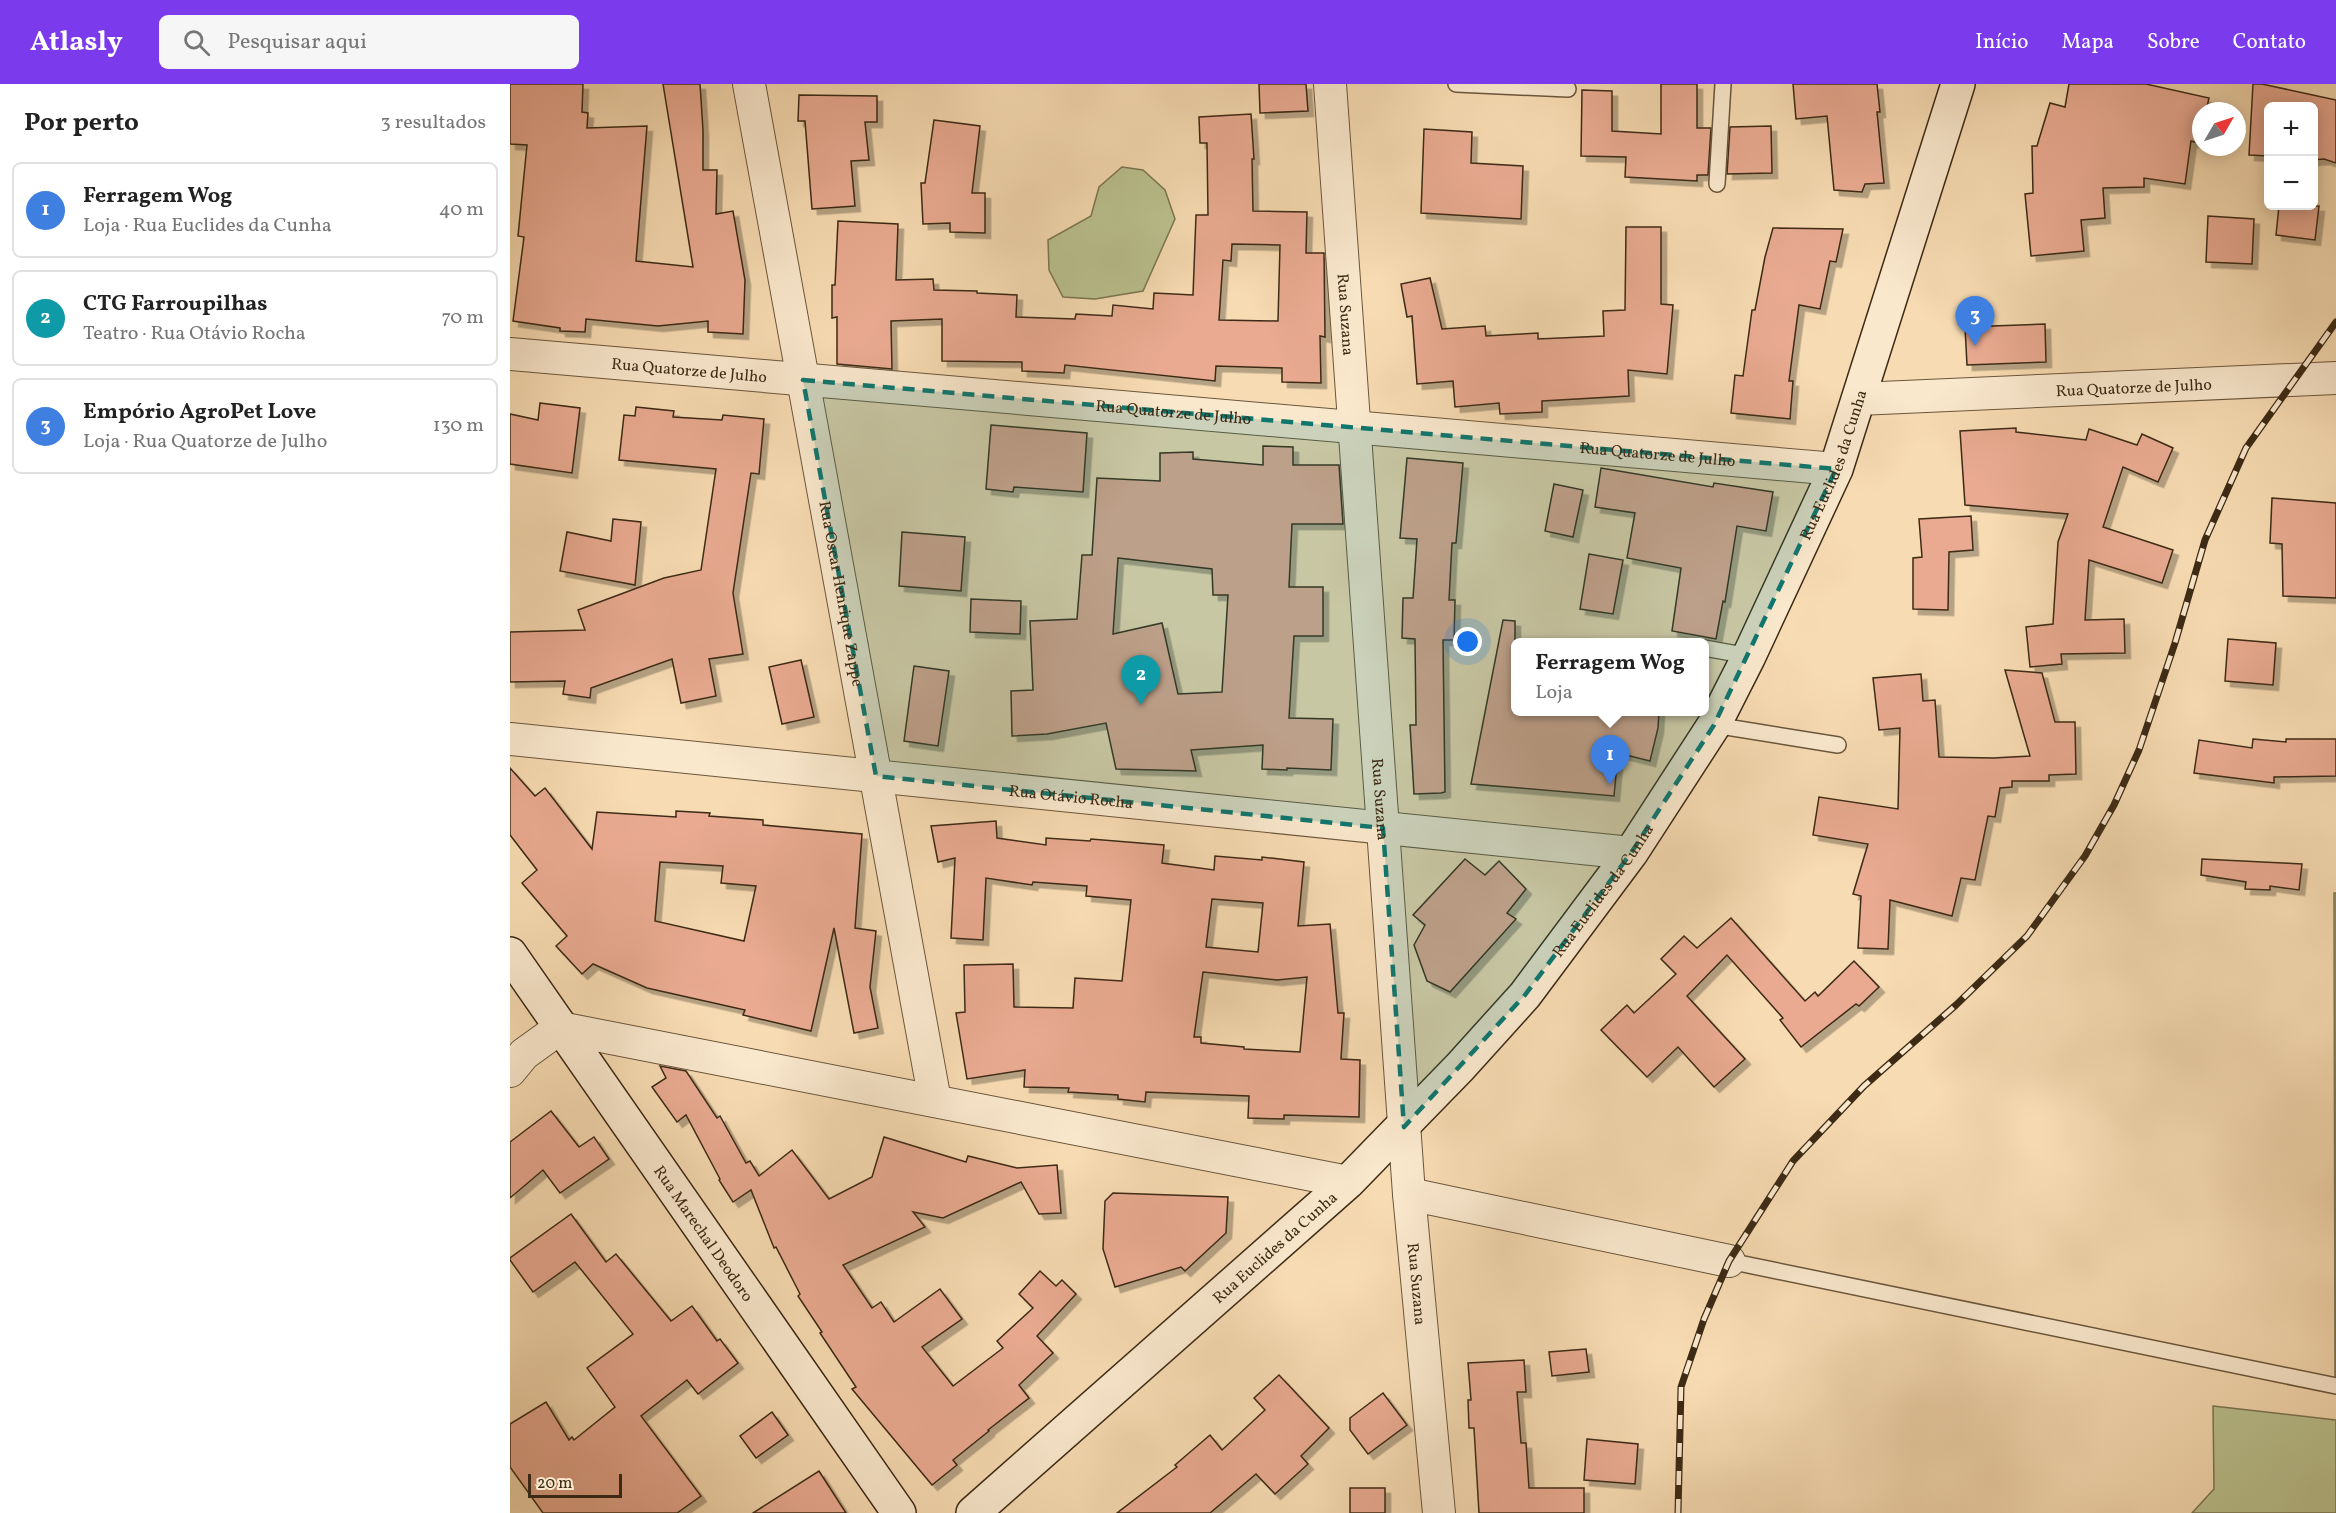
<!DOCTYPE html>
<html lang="pt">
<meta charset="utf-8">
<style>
:root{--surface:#fff;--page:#f6f6f6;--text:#222;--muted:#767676;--line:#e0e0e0;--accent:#7c3aed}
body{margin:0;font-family:Vollkorn,serif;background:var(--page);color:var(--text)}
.controls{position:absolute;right:18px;top:18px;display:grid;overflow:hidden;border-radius:9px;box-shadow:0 3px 15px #0003}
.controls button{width:54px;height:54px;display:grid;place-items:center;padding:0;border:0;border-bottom:2px solid var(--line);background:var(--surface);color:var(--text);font:30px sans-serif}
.compass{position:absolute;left:1682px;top:18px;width:54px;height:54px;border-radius:50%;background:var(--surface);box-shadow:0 3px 15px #0003;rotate:51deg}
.scale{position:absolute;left:18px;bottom:15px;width:94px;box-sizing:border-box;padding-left:6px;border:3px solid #3c2a15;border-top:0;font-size:16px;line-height:21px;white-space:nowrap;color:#3c2a15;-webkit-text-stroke:4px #fae8cd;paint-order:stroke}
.you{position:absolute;left:958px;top:558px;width:21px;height:21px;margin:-15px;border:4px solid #fff;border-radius:50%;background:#1a73e8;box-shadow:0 0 0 9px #1a73e833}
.badge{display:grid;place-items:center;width:39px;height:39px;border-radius:50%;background:var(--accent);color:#fff;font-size:20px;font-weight:700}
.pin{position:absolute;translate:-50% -50px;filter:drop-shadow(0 2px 3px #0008)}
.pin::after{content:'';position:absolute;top:32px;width:21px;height:18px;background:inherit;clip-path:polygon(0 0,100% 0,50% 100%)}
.popup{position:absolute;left:1001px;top:554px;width:198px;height:78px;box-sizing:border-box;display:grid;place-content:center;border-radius:9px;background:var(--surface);filter:drop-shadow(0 2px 4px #0005);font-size:20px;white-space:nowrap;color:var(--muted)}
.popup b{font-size:22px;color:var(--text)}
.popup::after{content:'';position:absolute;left:50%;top:100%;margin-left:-12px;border:12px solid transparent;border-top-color:var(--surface)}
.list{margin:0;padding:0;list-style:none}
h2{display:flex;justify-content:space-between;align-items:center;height:78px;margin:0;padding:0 24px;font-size:26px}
h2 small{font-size:20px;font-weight:400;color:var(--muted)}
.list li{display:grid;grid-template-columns:39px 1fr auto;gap:18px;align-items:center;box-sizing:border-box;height:96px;margin:0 12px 12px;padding:0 12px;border:2px solid var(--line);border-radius:9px}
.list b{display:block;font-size:22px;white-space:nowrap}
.list p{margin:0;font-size:20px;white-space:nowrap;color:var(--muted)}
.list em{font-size:20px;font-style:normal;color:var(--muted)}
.icon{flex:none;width:33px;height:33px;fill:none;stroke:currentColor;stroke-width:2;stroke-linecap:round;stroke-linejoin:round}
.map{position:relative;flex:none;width:1826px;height:1429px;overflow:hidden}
header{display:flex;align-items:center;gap:36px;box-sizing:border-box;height:84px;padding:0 30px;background:var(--accent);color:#fff}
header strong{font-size:28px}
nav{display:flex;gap:33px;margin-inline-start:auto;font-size:21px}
.search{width:420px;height:54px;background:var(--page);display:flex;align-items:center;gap:15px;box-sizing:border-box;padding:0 21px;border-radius:9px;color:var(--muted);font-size:22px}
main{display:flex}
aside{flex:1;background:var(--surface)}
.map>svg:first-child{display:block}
.green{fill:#bac18e;stroke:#7b7652;stroke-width:1.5}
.building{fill:#e9aa91;stroke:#3c2a15;stroke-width:1.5;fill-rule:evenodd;filter:url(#shadow)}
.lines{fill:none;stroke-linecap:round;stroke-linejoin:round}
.lane-casing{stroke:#6b563c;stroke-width:18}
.street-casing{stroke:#6b563c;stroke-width:34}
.secondary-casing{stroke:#3c2a15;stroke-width:36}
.lane{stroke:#fae8cd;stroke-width:15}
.street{stroke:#fae8cd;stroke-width:32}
.secondary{stroke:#fae8cd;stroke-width:33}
.rail-casing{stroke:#3c2a15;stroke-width:7}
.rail{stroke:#fae8cd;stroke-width:4.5;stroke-dasharray:14;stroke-linecap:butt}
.marked{fill:#0f766e;fill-opacity:0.2;stroke:#0f766e;stroke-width:4.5;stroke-dasharray:12 8;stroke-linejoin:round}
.labels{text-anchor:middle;stroke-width:4.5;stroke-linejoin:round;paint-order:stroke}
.street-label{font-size:16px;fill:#3c2a15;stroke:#fae8cd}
</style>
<header>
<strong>Atlasly</strong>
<div class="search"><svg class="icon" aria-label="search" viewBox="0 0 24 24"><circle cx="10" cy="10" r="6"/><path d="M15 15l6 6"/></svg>Pesquisar aqui</div>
<nav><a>Início</a><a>Mapa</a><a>Sobre</a><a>Contato</a></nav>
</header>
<main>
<aside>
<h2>Por perto<small>3 resultados</small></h2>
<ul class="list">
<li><span class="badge" style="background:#3f7fe0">1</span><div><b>Ferragem Wog</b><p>Loja · Rua Euclides da Cunha</p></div><em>40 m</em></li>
<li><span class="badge" style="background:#0f9aa8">2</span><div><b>CTG Farroupilhas</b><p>Teatro · Rua Otávio Rocha</p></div><em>70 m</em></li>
<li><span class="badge" style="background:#3f7fe0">3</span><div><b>Empório AgroPet Love</b><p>Loja · Rua Quatorze de Julho</p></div><em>130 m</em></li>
</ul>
</aside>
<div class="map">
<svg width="1826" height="1429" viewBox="0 0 1826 1429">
<defs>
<filter id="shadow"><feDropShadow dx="5.5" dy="5.5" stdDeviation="0" flood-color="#0004"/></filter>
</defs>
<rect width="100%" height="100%" fill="#f7dbb2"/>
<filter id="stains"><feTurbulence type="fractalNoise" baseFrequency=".00333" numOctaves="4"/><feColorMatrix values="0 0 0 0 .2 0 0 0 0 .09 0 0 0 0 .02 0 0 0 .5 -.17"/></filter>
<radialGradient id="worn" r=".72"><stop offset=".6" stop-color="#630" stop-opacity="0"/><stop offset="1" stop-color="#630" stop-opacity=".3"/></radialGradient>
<g class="green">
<path d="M612,83L633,86L655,106L665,135L633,207L585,215L553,213L539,186L538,156L581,132L589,103Z"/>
<path d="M1824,809H1826V1293H1825Z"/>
<path d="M1703,1322L1826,1336V1429H1682L1704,1405Z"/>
</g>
<g class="building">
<path d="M0,0H73L72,28L78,29L77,44L137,42L126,177L183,183L153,0H190L193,46V86H207L206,130L223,127L235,196L233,250L198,248V237L148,242L76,235L75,248L50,247V244L3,237L14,153L8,152L17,61L0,60Z"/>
<path d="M749,0H796L798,27L750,29Z"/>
<path d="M1151,0H1187V44H1201L1198,91H1187V97L1115,93L1116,73L1071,72L1072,6L1102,7V47L1151,50Z"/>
<path d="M1283,0H1367L1370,28H1367L1374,99L1355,100L1352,108L1324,106L1317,32L1286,35Z"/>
<path d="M1559,0H1636L1699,14L1696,27H1691V48L1688,59L1681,57L1675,100L1634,94V103L1593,104L1595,134L1571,136L1574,167L1521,172L1515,110L1523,109L1522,62H1527L1540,19L1555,23Z"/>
<path d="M1743,0H1752L1826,16V79L1814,75L1803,76V22H1758V72L1739,71Z"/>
<path d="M289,11L367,12V38H355L359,76L341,77L345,122L302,125L295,37H288Z"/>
<path d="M741,30L744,75H742L743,127L797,128L796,169H814L815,253L810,252L811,299L772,298V284L706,282L705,297L555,281L554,289L512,287V278L432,277V235L381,237L382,285L327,280V233L322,234V201H325L328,137L388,140L386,196L423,195L424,206L467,207V209L507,211L506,233L565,235L566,230L602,232L603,221L643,225L644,209L683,211L686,131H698L697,59H690L689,33ZM722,160L770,161L768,237L709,236L713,176L721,177Z"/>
<path d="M424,36L470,42L462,109H475V149L440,148V139L413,140L411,99H415Z"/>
<path d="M1261,42L1262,89L1217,90L1220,43Z"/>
<path d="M914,45L962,48L961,79L1013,82L1011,135L911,129Z"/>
<path d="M1769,122H1809L1805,156L1766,151Z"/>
<path d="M1698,132L1744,135L1742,180L1696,178Z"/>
<path d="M1116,143H1151V220L1163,221L1157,290L1118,286L1119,312L1032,317V328L990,330L989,319L945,323L943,297L907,300L902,232L897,233L891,200L920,194L932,245L975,242L976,252L1028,249V255L1094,252L1093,227L1115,226Z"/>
<path d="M1263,144L1333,145L1326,178L1320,177L1310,225L1289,221L1279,297H1283L1280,335L1221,329L1225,291L1233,292L1242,226H1245L1255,173Z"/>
<path d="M1535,240L1536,278L1457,281L1455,243Z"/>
<path d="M30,319L70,324L62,389L0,380V330L28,336Z"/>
<path d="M126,323L164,327L163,333L212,336L213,331L254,335L249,390L241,389L223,509L233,570L199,575L206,612L171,619L162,575L81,604L80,614L53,610L55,597L0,598V548L75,546L68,526L154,494L191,486L206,385L109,376L114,331L125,332Z"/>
<path d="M481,341L577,349L573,408L504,403L503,408L476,405Z"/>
<path d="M1506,344V348L1576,356L1579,345L1627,361L1632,350L1663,364L1648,398L1613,383L1593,443L1663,466L1652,499L1579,476L1575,536L1614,535L1615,569L1551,570L1552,580L1520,583L1516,543L1543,540L1548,458L1558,430L1455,421L1450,347Z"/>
<path d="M753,362L783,363V381H829L833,440H782L779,503H813V552H784L779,634L823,635L821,686L777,684V686L752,685L753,661L681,666L686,687L606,685L596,639L537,650L502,652L501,607L523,606L520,537L567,535L572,471H582L587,394L650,397V369L683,368V375L753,381ZM608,474L702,485L703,511H718L712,608L668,610L652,539L603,550Z"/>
<path d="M897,374L953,379L946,459H942L939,516H945L944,556H933L935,708L931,709L904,710L900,641H906L905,555L892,554L893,514H903L907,455L890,454Z"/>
<path d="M1091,384L1203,403L1204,399L1263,408L1256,447L1227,442L1215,518L1213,517L1206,555L1162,547L1171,484L1117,474L1125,429L1085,423Z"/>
<path d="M1044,400L1073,406L1063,453L1035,447Z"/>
<path d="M1762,414L1826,419V514L1773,512L1772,460L1760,459Z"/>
<path d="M1461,432L1463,466L1439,468L1438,526L1403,525V474L1412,473L1409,435Z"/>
<path d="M103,435L131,438L125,501L50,487L57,448L101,457Z"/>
<path d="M392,448L455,453L451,507L389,502Z"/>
<path d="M1079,470L1113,476L1103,530L1070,525Z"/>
<path d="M461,515L511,517L510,550L460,548Z"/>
<path d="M993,536L1005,537V627H1149L1148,644L1140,677L1108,669L1104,712L961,700Z"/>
<path d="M1718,555L1766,559L1763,601L1715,597Z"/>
<path d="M291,576L304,633L272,640L259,583Z"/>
<path d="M404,582L439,587L428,662L394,657Z"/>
<path d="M1495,586L1532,589L1545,638H1565L1566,690L1539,691V697H1502V703L1490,704L1485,733L1478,732L1465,796L1451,794L1442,832L1380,816L1378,865L1348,864L1351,812L1343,810L1358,760L1303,751L1309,713L1388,725L1390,644L1369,646L1363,594L1411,590L1413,617L1425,616L1429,673L1483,674L1520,672Z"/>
<path d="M1743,655L1776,658V655H1826V692L1764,693V699L1684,689L1689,656L1742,664Z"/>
<path d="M0,684L25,712L35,704L82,765L87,728L166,733V727L200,729L199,732L253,736V741L352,750L345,844L366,847L360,903L368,944L344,949L324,844L301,947L233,931L235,926L137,904L83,880L72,890L46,862L57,852L12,799L27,786L0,751ZM150,778L213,782L211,799L246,802L234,857L145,837Z"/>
<path d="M486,737L487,754L536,761V754L580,757L581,755L654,761L652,779L704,786L705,772L752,776V773L794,778L788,842L820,840L828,929H834L831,975L850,976L849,1033L774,1031V1035L738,1034L739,1012L636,1008L635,1018L608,1015V1011L558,1008L559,1004L514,1003L515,986L457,995L446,929L455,928L454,881L503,880L504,923L563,924L565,894L612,897L621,816L576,812L577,802L523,798L522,801L476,794L473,856L441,854L445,774L428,778L421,742ZM702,815L753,819L748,868L696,863ZM693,888L767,896L797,893L790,968L734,965V963L691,959V953H684Z"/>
<path d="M955,775L975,791L989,777L1016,805L997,829L1006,835L940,908L917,897L904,861L915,841L903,831Z"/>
<path d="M1692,775L1792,780L1789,806L1760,802V806L1735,805L1736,798L1691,791Z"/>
<path d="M1221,834L1295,917L1305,908L1308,912L1344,877L1369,903L1349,922L1346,920L1291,963L1270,936L1273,934L1217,871L1177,912L1235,975L1204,1003L1168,963L1137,993L1091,946L1117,921L1124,929L1166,890L1151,875L1174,852L1187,864Z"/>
<path d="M150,982L176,987L207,1034L210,1032L236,1079L240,1077L249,1092L282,1066L319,1115L362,1093L374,1053L456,1078L458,1072L507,1084L547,1081L551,1129L529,1130L511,1098L433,1134L403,1128L415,1143L333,1181L362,1224L371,1218L384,1238L430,1205L452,1235L412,1263L443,1302L493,1264L487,1257L523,1224L509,1210L530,1187L546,1202L552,1196L566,1210L527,1252L543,1269L509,1301L519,1314L478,1346L479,1347L443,1376L447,1381L422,1401L342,1305L346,1303L310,1249L312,1248L288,1212L290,1210L266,1163L264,1164L241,1106L223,1118L209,1096L210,1095L176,1031L167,1038L142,1003L156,994Z"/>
<path d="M41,1027L69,1063L84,1053L99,1075L50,1109L33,1086L0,1114V1058Z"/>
<path d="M603,1109L718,1113L716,1149L675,1187L671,1183L605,1203L593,1165L595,1117Z"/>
<path d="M61,1130L96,1178L106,1170L161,1237L182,1222L207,1257L210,1255L228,1279L188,1310L177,1296L131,1332L191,1412L167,1429H33L0,1383V1340L36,1318L59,1356L62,1353L64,1356L105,1323L77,1284L123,1250L65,1178L23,1208L0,1176V1174Z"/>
<path d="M1076,1265L1079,1288L1042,1292L1039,1268Z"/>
<path d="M1014,1276L1016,1308H1007L1011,1359H1016L1019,1404H1074V1429H969L964,1344H959L958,1316H961L958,1279Z"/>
<path d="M769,1291L819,1344L791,1372L798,1380L765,1410L746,1390L700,1429H607L667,1383L665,1381L700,1351L712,1366L755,1326L744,1314Z"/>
<path d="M873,1309L897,1341L858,1370L840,1346V1334Z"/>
<path d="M262,1328L278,1351L246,1374L230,1352Z"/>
<path d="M1077,1355L1128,1360L1125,1400L1074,1396Z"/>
<path d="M309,1387L336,1429H243Z"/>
<rect x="840" y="1404" width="35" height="25"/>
</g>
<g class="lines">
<g class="lane-casing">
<g id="lane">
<path d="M946,0L1058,5"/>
<path d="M1207,100L1213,0"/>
<path d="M1194,564L1239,572"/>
<path d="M1204,641L1328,661"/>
<path d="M1219,1177L1826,1302"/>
</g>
</g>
<g class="street-casing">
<g id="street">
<path id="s1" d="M239,0L425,1017"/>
<path id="s2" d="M820,0L899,1110L929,1429"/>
<path id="s3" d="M0,270L1326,385"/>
<path id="s4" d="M1348,315L1826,294"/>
<path id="s5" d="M0,655L1121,769"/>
<path d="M0,987L14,970L50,944L838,1098"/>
<path d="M899,1110L1219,1177"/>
</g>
</g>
<g class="secondary-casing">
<g id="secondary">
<path id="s6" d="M0,870L389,1429"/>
<path id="s7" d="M463,1429L838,1098L950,983L1015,911L1121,769L1204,641L1239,572L1326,385L1448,0"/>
</g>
</g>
<use href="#lane" class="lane"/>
<use href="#street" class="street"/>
<use href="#secondary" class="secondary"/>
<g class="rail-casing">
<path id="rail" d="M1168,1429L1171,1303L1194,1235L1219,1177L1283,1077L1354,1002L1446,921L1517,852L1575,772L1604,721L1629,666L1665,559L1695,456L1736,364L1826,238"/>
</g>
<use href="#rail" class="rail"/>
</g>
<path class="marked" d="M293,296L1326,385L1204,641L1121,769L1015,911L894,1043L873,744L366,692Z"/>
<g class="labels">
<g class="street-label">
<text dy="6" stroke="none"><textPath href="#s2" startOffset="231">Rua Suzana</textPath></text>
<text dy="6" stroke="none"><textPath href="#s3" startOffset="180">Rua Quatorze de Julho</textPath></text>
<text dy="6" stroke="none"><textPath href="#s4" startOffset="276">Rua Quatorze de Julho</textPath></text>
<text dy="6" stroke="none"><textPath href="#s3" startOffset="666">Rua Quatorze de Julho</textPath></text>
<text dy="6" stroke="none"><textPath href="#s3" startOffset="1152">Rua Quatorze de Julho</textPath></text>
<text dy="6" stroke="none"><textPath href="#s7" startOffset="1374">Rua Euclides da Cunha</textPath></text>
<text dy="6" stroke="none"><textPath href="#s1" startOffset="518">Rua Oscar Henrique Zappe</textPath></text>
<text dy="6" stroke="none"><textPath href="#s5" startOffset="564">Rua Otávio Rocha</textPath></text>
<text dy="6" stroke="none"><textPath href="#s2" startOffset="717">Rua Suzana</textPath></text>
<text dy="6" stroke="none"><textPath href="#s7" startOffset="888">Rua Euclides da Cunha</textPath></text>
<text dy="6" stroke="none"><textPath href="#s6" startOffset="340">Rua Marechal Deodoro</textPath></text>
<text dy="6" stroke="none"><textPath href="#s7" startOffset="402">Rua Euclides da Cunha</textPath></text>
<text dy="6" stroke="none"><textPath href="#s2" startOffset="1203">Rua Suzana</textPath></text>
</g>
</g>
<rect width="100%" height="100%" filter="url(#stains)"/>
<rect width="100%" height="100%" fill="url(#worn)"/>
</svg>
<div class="controls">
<button>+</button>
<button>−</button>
</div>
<svg class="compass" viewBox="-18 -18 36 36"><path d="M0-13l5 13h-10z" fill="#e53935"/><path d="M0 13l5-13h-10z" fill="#767676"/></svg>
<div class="scale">20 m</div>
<div class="you"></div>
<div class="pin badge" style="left:1100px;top:701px;background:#3f7fe0">1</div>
<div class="popup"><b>Ferragem Wog</b>Loja</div>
<div class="pin badge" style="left:631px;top:621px;background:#0f9aa8">2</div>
<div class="pin badge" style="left:1465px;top:262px;background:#3f7fe0">3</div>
</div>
</main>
